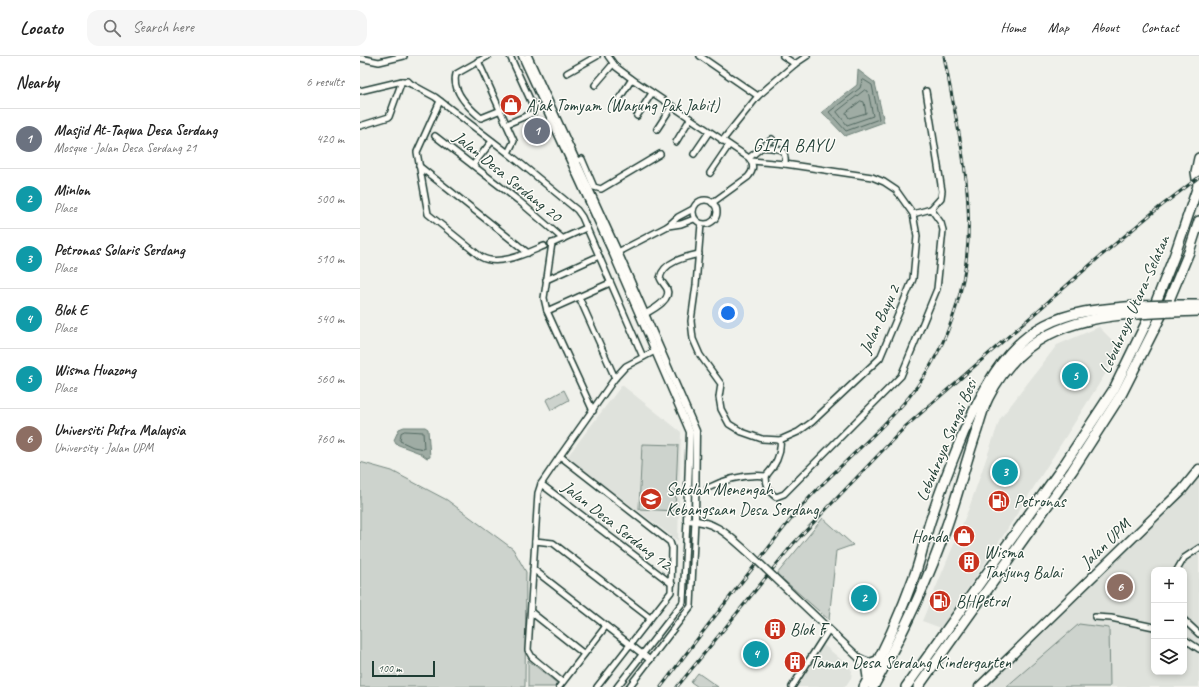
<!DOCTYPE html>
<meta charset="utf-8">
<style>
:root{--surface:#fff;--page:#f6f6f6;--text:#222;--muted:#767676;--line:#e0e0e0;--accent:#2563eb}
body{margin:0;font-family:Caveat,sans-serif;background:var(--page);color:var(--text)}
.controls{position:absolute;right:12px;bottom:12px;display:grid;overflow:hidden;border-radius:8px;box-shadow:0 2px 6px #0003}
.controls button{width:36px;height:36px;display:grid;place-items:center;padding:0;border:0;border-bottom:1px solid var(--line);background:var(--surface);color:var(--text);font:20px sans-serif}
.scale{position:absolute;left:12px;bottom:10px;width:63px;box-sizing:border-box;padding-left:4px;border:2px solid #1f3d34;border-top:0;font-size:11px;line-height:14px;white-space:nowrap;color:#1f3d34;-webkit-text-stroke:3px #fdfcf7;paint-order:stroke}
.you{position:absolute;left:368px;top:257px;width:14px;height:14px;margin:-10px;border:3px solid #fff;border-radius:50%;background:#1a73e8;box-shadow:0 0 0 6px #1a73e833}
.badge{display:grid;place-items:center;width:26px;height:26px;border-radius:50%;background:var(--accent);color:#fff;font-size:13px;font-weight:700}
.pin{position:absolute;translate:-50% -50%;border:2px solid #fff;box-shadow:0 1px 4px #0006}
.list{margin:0;padding:0;list-style:none}
h2{display:flex;justify-content:space-between;align-items:center;height:52px;margin:0;padding:0 16px;font-size:17px}
h2 small{font-size:13px;font-weight:400;color:var(--muted)}
.list li{display:grid;grid-template-columns:26px 1fr auto;gap:12px;align-items:center;box-sizing:border-box;height:60px;padding:0 16px;border-top:1px solid var(--line)}
.list b{display:block;font-size:15px;white-space:nowrap}
.list p{margin:0;font-size:13px;white-space:nowrap;color:var(--muted)}
.list em{font-size:13px;font-style:normal;color:var(--muted)}
.icon{flex:none;width:22px;height:22px;fill:none;stroke:currentColor;stroke-width:2;stroke-linecap:round;stroke-linejoin:round}
.map{position:relative;flex:none;width:839px;height:631px;overflow:hidden}
header{display:flex;align-items:center;gap:24px;box-sizing:border-box;height:56px;padding:0 20px;background:var(--surface);border-bottom:1px solid var(--line)}
header strong{font-size:19px}
nav{display:flex;gap:22px;margin-inline-start:auto;font-size:14px}
.search{width:280px;height:36px;background:var(--page);display:flex;align-items:center;gap:10px;box-sizing:border-box;padding:0 14px;border-radius:12px;color:var(--muted);font-size:15px}
main{display:flex}
aside{flex:1;background:var(--surface)}
.map>svg:first-child{display:block}
.built{fill:#dfe2dc;fill-rule:evenodd}
.green{fill:#cdd3cd;stroke:#768880}
.water{fill:#9faca4;stroke:#6c8077}
.lines{fill:none;stroke-linecap:round;stroke-linejoin:round}
.shore{stroke:#526961;stroke-width:1}
.minor-casing{stroke:#1f3d34;stroke-width:8}
.tertiary-casing{stroke:#1f3d34;stroke-width:9}
.primary-casing{stroke:#1f3d34;stroke-width:11}
.motorway-casing{stroke:#1f3d34;stroke-width:12}
.minor{stroke:#fdfcf7;stroke-width:5}
.tertiary{stroke:#fdfcf7;stroke-width:6}
.primary{stroke:#fdfcf7;stroke-width:8}
.motorway{stroke:#fdfcf7;stroke-width:9}
.rail-casing{stroke:#1f3d34;stroke-width:3}
.rail{stroke:#fdfcf7;stroke-width:1.5;stroke-dasharray:4.5;stroke-linecap:butt}
.tertiary-bridge-casing{stroke:#1f3d34;stroke-width:9;stroke-linecap:butt}
.motorway-bridge-casing{stroke:#1f3d34;stroke-width:12;stroke-linecap:butt}
.tertiary-bridge{stroke:#fdfcf7;stroke-width:6}
.motorway-bridge{stroke:#fdfcf7;stroke-width:9}
.labels{text-anchor:middle;stroke-width:3;stroke-linejoin:round;paint-order:stroke}
.poi-label{font-size:17px;fill:#1f3d34;stroke:#fdfcf7;text-anchor:start}
.street-label{font-size:17px;fill:#1f3d34;stroke:#fdfcf7}
.neighbourhood-label{font-size:18px;letter-spacing:1px;fill:#1f3d34;stroke:#fdfcf7}
</style>
<header>
<strong>Locato</strong>
<div class="search"><svg class="icon" aria-label="search" viewBox="0 0 24 24"><circle cx="10" cy="10" r="6"/><path d="M15 15l6 6"/></svg>Search here</div>
<nav><a>Home</a><a>Map</a><a>About</a><a>Contact</a></nav>
</header>
<main>
<aside>
<h2>Nearby<small>6 results</small></h2>
<ul class="list">
<li><span class="badge" style="background:#6b7280">1</span><div><b>Masjid At-Taqwa Desa Serdang</b><p>Mosque · Jalan Desa Serdang 21</p></div><em>420 m</em></li>
<li><span class="badge" style="background:#0f9aa8">2</span><div><b>Minlon</b><p>Place</p></div><em>500 m</em></li>
<li><span class="badge" style="background:#0f9aa8">3</span><div><b>Petronas Solaris Serdang</b><p>Place</p></div><em>510 m</em></li>
<li><span class="badge" style="background:#0f9aa8">4</span><div><b>Blok E</b><p>Place</p></div><em>540 m</em></li>
<li><span class="badge" style="background:#0f9aa8">5</span><div><b>Wisma Huazong</b><p>Place</p></div><em>560 m</em></li>
<li><span class="badge" style="background:#8d6e63">6</span><div><b>Universiti Putra Malaysia</b><p>University · Jalan UPM</p></div><em>760 m</em></li>
</ul>
</aside>
<div class="map">
<svg width="839" height="631" viewBox="0 0 839 631">
<rect width="100%" height="100%" fill="#f0f1eb"/>
<filter id="ink" filterUnits="userSpaceOnUse"><feTurbulence type="fractalNoise" baseFrequency=".025" numOctaves="2"/><feDisplacementMap in="SourceGraphic" scale="8" xChannelSelector="R" yChannelSelector="G"/><feConvolveMatrix kernelMatrix="1 2 1 2 8 2 1 2 1" color-interpolation-filters="sRGB"/></filter>
<g filter="url(#ink)">
<g class="built">
<path d="M739,271L761,293L643,480L581,572L562,565L609,452L640,363L697,289Z"/>
<path d="M262,329L321,376L318,485L207,401Z"/>
<path d="M839,422V631H624L754,504L813,451ZM794,514H824V616H794Z"/>
<path d="M461,587L489,610L492,615L491,622L485,631H434Z"/>
</g>
<g class="green">
<path d="M204,334L209,344L191,354L186,344Z"/>
<path d="M282,388L318,389L315,455L279,453Z"/>
<path d="M0,406L32,415L87,444L153,493L166,516L165,631H0Z"/>
<path d="M463,462L493,489L476,495L469,564L417,518Z"/>
<path d="M719,568L749,572L750,631H646Z"/>
<path d="M168,604L198,628L195,631H168Z"/>
<path d="M338,617L358,631H338L331,626Z"/>
</g>
<g class="water">
<path d="M498,14L515,27L524,66L485,80L462,56L497,29Z"/>
<path d="M44,371H65L68,373L70,401L67,402L60,397L36,388L34,384L39,373Z"/>
</g>
<g class="lines">
<g class="shore">
<path d="M504,24L512,29L519,63L486,75L469,56L500,32L502,25Z"/>
<path d="M505,34L508,35L513,60L487,69L477,56Z"/>
<path d="M501,45L504,46L506,57L489,62L486,57Z"/>
<path d="M45,375L63,376L64,393L53,391L40,385L41,377Z"/>
</g>
<g class="minor-casing">
<g id="minor">
<path d="M128,0L96,18C91,35 109,52 121,62L141,54"/>
<path d="M248,0L256,11L272,23L389,102C394,109 394,114 388,121L352,147"/>
<path d="M340,0L398,40"/>
<path d="M423,0L435,8"/>
<path d="M0,2L19,6L44,0"/>
<path d="M118,5L154,85L148,97"/>
<path d="M207,17L237,0"/>
<path d="M51,28L75,41L148,97L217,154L222,161L283,301"/>
<path d="M235,29L253,8"/>
<path d="M0,35L42,25H48L51,28L42,25"/>
<path d="M566,35L582,135L581,142L571,153"/>
<path d="M80,45L57,96L68,158L121,201C138,211 167,197 184,190"/>
<path d="M257,46L272,23"/>
<path d="M277,60L292,37"/>
<path d="M147,68L173,57L174,52L150,0"/>
<path d="M0,70L29,61L42,25"/>
<path d="M297,73L312,50"/>
<path d="M75,80L159,145L203,183"/>
<path d="M362,85L398,40L435,8L447,0"/>
<path d="M316,86L330,63"/>
<path d="M402,91C416,93 427,90 425,108"/>
<path d="M334,98L349,76"/>
<path d="M389,102L412,83"/>
<path d="M217,105L222,103L234,131L241,133L300,98"/>
<path d="M113,109L132,85"/>
<path d="M59,110L168,197"/>
<path d="M350,117L369,89"/>
<circle cx="345" cy="156" r="12"/>
<path d="M341,168L336,229L331,265L333,283L340,299L361,328L359,341L361,353L369,368L382,376L402,383L420,384L438,376L452,366L520,302L553,223L557,180L553,158L536,134L524,126L512,121L425,108L392,105"/>
<path d="M308,170L321,168L334,163"/>
<path d="M192,187L184,242L187,255L233,355"/>
<path d="M191,188L226,172"/>
<path d="M256,197L308,170L318,161L333,153"/>
<path d="M186,224L239,200"/>
<path d="M219,241L255,322"/>
<path d="M187,255L250,227"/>
<path d="M285,258C292,254 312,244 307,233C305,229 302,227 300,222C303,206 325,201 339,198"/>
<path d="M200,400L310,486L312,492L311,536L237,631"/>
<path d="M406,420C406,428 408,436 416,441L424,438L541,320L577,233L583,174L581,167L571,153L553,158"/>
<path d="M181,428L312,528"/>
<path d="M348,432C366,423 385,418 406,420C415,410 422,398 420,384"/>
<path d="M175,485L193,487L290,562"/>
<path d="M173,513L290,604"/>
<path d="M817,514L824,502L839,492"/>
<path d="M171,556L224,598"/>
<path d="M735,561L751,562L794,571"/>
<path d="M824,564L839,578"/>
<path d="M824,583L839,593"/>
<path d="M202,626L172,601L168,594L178,437L181,428L200,400L255,322L266,310L297,294"/>
<path d="M199,631L246,570"/>
<path d="M257,631L323,546L327,464"/>
<path d="M269,631L331,550L335,464"/>
<path d="M432,631L469,573"/>
</g>
</g>
<g class="tertiary-casing">
<g id="tertiary">
<path d="M162,0L253,198L330,376L327,464C358,465 370,481 392,500"/>
<path d="M168,0L258,196L336,375L335,464"/>
<path d="M413,520L499,602L505,611L507,625"/>
<path d="M499,602L509,606L518,603"/>
</g>
</g>
<g class="primary-casing">
<path id="primary" d="M619,631L822,434L839,413"/>
</g>
<g class="motorway-casing">
<g id="motorway">
<path d="M838,129L836,116L839,102"/>
<path d="M812,249H839"/>
<path d="M812,256L839,255"/>
<path d="M504,631C524,595 541,557 555,518C562,499 565,479 572,460C581,432 592,405 603,378C622,336 642,292 685,269C714,254 744,253 776,250"/>
<path d="M513,631C542,579 568,526 587,469C598,438 606,405 617,374C620,364 623,352 628,342C658,281 712,261 777,258"/>
<path d="M546,631L704,409L754,333L794,251L815,198L839,127"/>
<path d="M558,631L712,415L762,337L809,244L829,196L839,165"/>
</g>
</g>
<use href="#minor" class="minor"/>
<use href="#tertiary" class="tertiary"/>
<use href="#primary" class="primary"/>
<use href="#motorway" class="motorway"/>
<g class="rail-casing">
<g id="rail">
<path d="M301,631C331,591 361,552 392,513C411,489 429,464 450,441C482,407 519,377 549,341C592,287 612,219 608,150C606,101 593,49 584,0"/>
<path d="M317,631L433,488L545,371L737,203L796,154L839,121"/>
</g>
</g>
<use href="#rail" class="rail"/>
<g class="tertiary-bridge-casing">
<path id="tertiary-bridge" d="M392,500L413,520"/>
</g>
<g class="motorway-bridge-casing">
<g id="motorway-bridge">
<path d="M776,250L812,249"/>
<path d="M777,258L812,256"/>
</g>
</g>
<use href="#tertiary-bridge" class="tertiary-bridge"/>
<use href="#motorway-bridge" class="motorway-bridge"/>
</g>
</g>
<defs>
<g id="shop-disc" transform="scale(1.15)"><circle r="9.5" fill="#c8321e" stroke="#fdfcf7"/><path d="M-5-2.5h2.3a2.7 3.5 0 0 1 5.4 0H5L5.5 6h-11ZM-1.5-2.5h3a1.5 2.3 0 0 0-3 0Z" fill="#fff"/></g>
<g id="school-disc" transform="scale(1.15)"><circle r="9.5" fill="#c8321e" stroke="#fdfcf7"/><path d="M0-5L7-2L0 1L-7-2ZM-4 1L0 2.5L4 1V4Q0 6-4 4Z" fill="#fff"/></g>
<g id="fuel-disc" transform="scale(1.15)"><circle r="9.5" fill="#c8321e" stroke="#fdfcf7"/><path d="M-5.5-6h7V0h2V4h1.3V-2.5L3-4.5l.8-.8L6-3V5H2.5V1h-1V6h-7ZM-4.2-4.7v3.2H.2V-4.7Z" fill="#fff"/></g>
<g id="building-disc" transform="scale(1.15)"><circle r="9.5" fill="#c8321e" stroke="#fdfcf7"/><path d="M-4-6H4V6H1V3H-1V6H-4ZM-2.5-4.3h1.7v1.8h-1.7ZM.8-4.3h1.7v1.8H.8ZM-2.5-1h1.7V.8h-1.7ZM.8-1h1.7V.8H.8Z" fill="#fff"/></g>
</defs>
<g fill-rule="evenodd">
<use href="#shop-disc" x="151" y="49"/>
<use href="#school-disc" x="291" y="443"/>
<use href="#fuel-disc" x="639" y="445"/>
<use href="#shop-disc" x="604" y="480"/>
<use href="#building-disc" x="609" y="506"/>
<use href="#fuel-disc" x="580" y="545"/>
<use href="#building-disc" x="415" y="573"/>
<use href="#building-disc" x="435" y="606"/>
</g>
<g class="labels">
<g class="poi-label">
<text x="166" y="55">Ajak Tomyam (Warung Pak Jabit)</text>
<text x="306" y="439">Sekolah Menengah<tspan x="306" dy="20">Kebangsaan Desa Serdang</tspan></text>
<text x="654" y="451">Petronas</text>
<text x="588" y="486" text-anchor="end">Honda</text>
<text x="624" y="502">Wisma<tspan x="624" dy="20">Tanjung Balai</tspan></text>
<text x="596" y="551">BHPetrol</text>
<text x="430" y="579">Blok F</text>
<text x="450" y="612">Taman Desa Serdang Kindergarten</text>
</g>
<g class="street-label">
<text transform="translate(148 120) rotate(39)" y="6">Jalan Desa Serdang 20</text>
<text transform="translate(774 248) rotate(-66)" y="6">Lebuhraya Utara–Selatan</text>
<text transform="translate(519 263) rotate(-65)" y="6">Jalan Bayu 2</text>
<text transform="translate(586 384) rotate(-67)" y="6">Lebuhraya Sungai Besi</text>
<text transform="translate(257 469) rotate(38)" y="6">Jalan Desa Serdang 12</text>
<text transform="translate(745 487) rotate(-44)" y="6">Jalan UPM</text>
</g>
<g class="neighbourhood-label">
<text x="433" y="95">GITA BAYU</text>
</g>
</g>
</svg>
<div class="controls">
<button>+</button>
<button>−</button>
<button><svg class="icon" aria-label="layers" viewBox="0 0 24 24"><path d="M12 4l9 5-9 5-9-5zM3 14l9 5 9-5"/></svg></button>
</div>
<div class="scale">100 m</div>
<div class="you"></div>
<div class="pin badge" style="left:177px;top:75px;background:#6b7280">1</div>
<div class="pin badge" style="left:504px;top:542px;background:#0f9aa8">2</div>
<div class="pin badge" style="left:645px;top:416px;background:#0f9aa8">3</div>
<div class="pin badge" style="left:396px;top:598px;background:#0f9aa8">4</div>
<div class="pin badge" style="left:715px;top:320px;background:#0f9aa8">5</div>
<div class="pin badge" style="left:760px;top:531px;background:#8d6e63">6</div>
</div>
</main>
